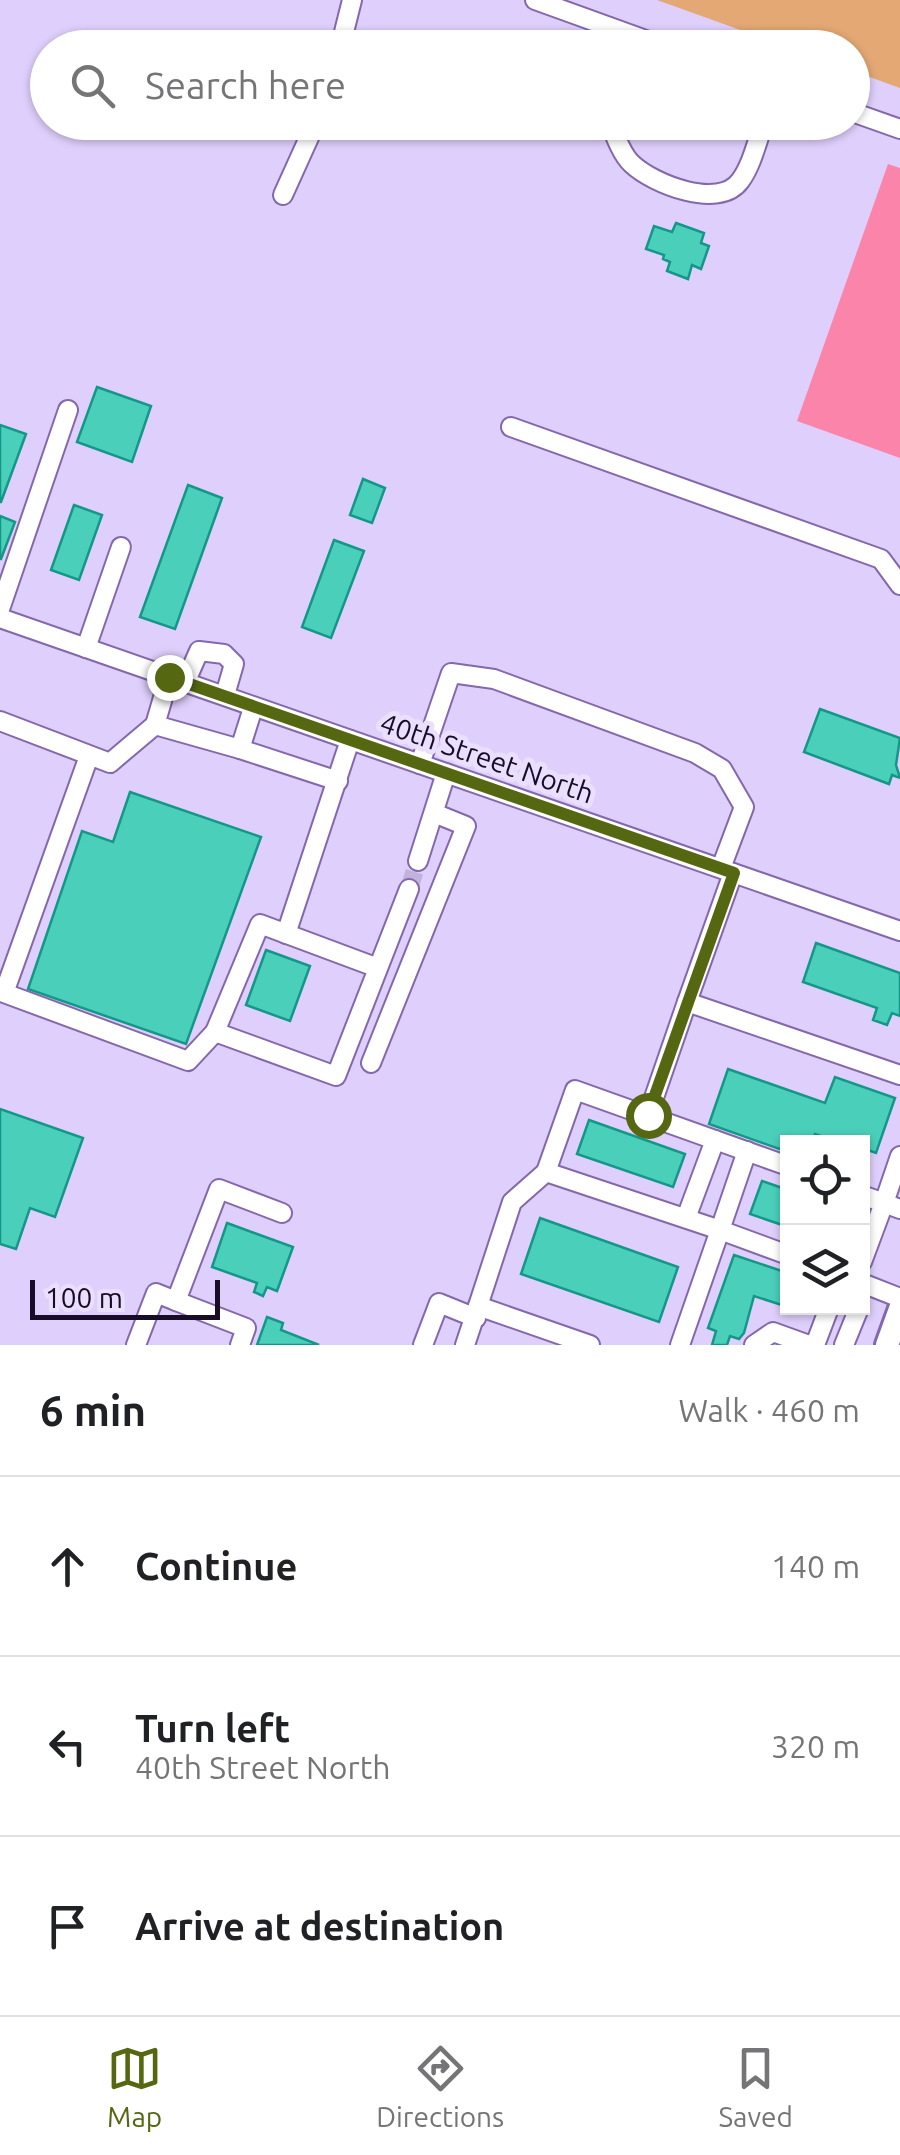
<!DOCTYPE html>
<meta charset="utf-8">
<style>
:root{--surface:#fff;--page:#f6f6f6;--text:#202124;--muted:#757577;--line:#e0e0e0;--accent:#556711}
body{margin:0;font-family:Ubuntu,sans-serif;background:var(--page);color:var(--text)}
.controls{position:absolute;right:30px;bottom:30px;display:grid;overflow:hidden;border-radius:0px;box-shadow:0 2px 8px #0004}
.controls button{width:90px;height:90px;display:grid;place-items:center;padding:0;border:0;border-bottom:2px solid var(--line);background:var(--surface);color:var(--text);font:50px sans-serif}
.scale{position:absolute;left:30px;bottom:25px;width:190px;box-sizing:border-box;padding-left:10px;border:5px solid #180c27;border-top:0;font-size:28px;line-height:35px;white-space:nowrap;color:#180c27;-webkit-text-stroke:8px #eadffd;paint-order:stroke}
.stop{position:absolute;width:30px;height:30px;margin:-22px;border:8px solid #556711;border-radius:50%;background:#fff}
.stop.end{background:#556711;border-color:#fff;box-shadow:0 2px 10px #0008}
.list{margin:0;padding:0;list-style:none}
h2{display:flex;justify-content:space-between;align-items:center;height:130px;margin:0;padding:0 40px;font-size:42px}
h2 small{font-size:32px;font-weight:400;color:var(--muted)}
.list li{display:grid;grid-template-columns:65px 1fr auto;gap:30px;align-items:center;box-sizing:border-box;height:180px;padding:0 40px;border-top:2px solid var(--line)}
.list b{display:block;font-size:38px;white-space:nowrap}
.list p{margin:0;font-size:32px;white-space:nowrap;color:var(--muted)}
.list em{font-size:32px;font-style:normal;color:var(--muted)}
.icon{flex:none;width:55px;height:55px;fill:none;stroke:currentColor;stroke-width:2;stroke-linecap:round;stroke-linejoin:round}
.map{position:relative;flex:none;width:900px;height:1345px;overflow:hidden}
.search{position:absolute;background:var(--surface);box-shadow:0 2px 8px #0004;left:30px;right:30px;top:30px;height:110px;display:flex;align-items:center;gap:25px;box-sizing:border-box;padding:0 35px;border-radius:55px;color:var(--muted);font-size:38px}
.sheet{height:670px;background:var(--surface)}
nav{display:flex;justify-content:space-around;align-items:center;box-sizing:border-box;height:140px;border-top:2px solid var(--line);background:var(--surface);font-size:28px;color:var(--muted)}
nav a{display:grid;justify-items:center;gap:5px}
nav .on{color:var(--accent)}
.map>svg:first-child{display:block}
.green{fill:#e3a874}
.water{fill:#fb85aa}
.building{fill:#4acfbb;stroke:#159787;stroke-width:2.5}
.lines{fill:none;stroke-linecap:round;stroke-linejoin:round}
.minor-tunnel{stroke:#c1b2dc;stroke-width:18;stroke-dasharray:18 9;stroke-linecap:butt}
.minor-casing{stroke:#8368ac;stroke-width:22}
.major-casing{stroke:#8368ac;stroke-width:28}
.minor{stroke:#fff;stroke-width:18}
.major{stroke:#fff;stroke-width:22}
.route{stroke:#556711;stroke-width:12}
.labels{text-anchor:middle;stroke-width:10;stroke-linejoin:round;paint-order:stroke}
.street-label{font-size:28px;fill:#180c27;stroke:#eadffd}
</style>
<div class="map">
<svg width="900" height="1345" viewBox="0 0 900 1345">
<rect width="100%" height="100%" fill="#dfcffc"/>
<path class="green" d="M657,0H900V88L853,71L852,48L788,47Z"/>
<path class="water" d="M888,164L900,168V458L797,421Z"/>
<g class="building">
<path d="M676,223L704,233L701,243L709,246L701,269L692,265L688,279L667,271L670,262L663,259L664,255L646,249L654,226L672,232Z"/>
<path d="M97,387L151,406L132,462L77,442Z"/>
<path d="M0,425L26,434L1,502H0Z"/>
<path d="M363,479L385,488L372,523L350,515Z"/>
<path d="M188,485L222,498L175,629L140,617Z"/>
<path d="M74,505L102,515L79,580L51,570Z"/>
<path d="M0,516L15,522L1,559H0Z"/>
<path d="M334,540L364,551L331,638L302,627Z"/>
<path d="M820,709L900,738L896,765L900,778L892,775L889,784L804,752Z"/>
<path d="M130,792L261,837L186,1044L28,989L82,831L113,842Z"/>
<path d="M816,943L900,973V1016L892,1013L887,1025L873,1020L877,1008L803,982Z"/>
<path d="M266,950L310,966L290,1021L246,1005Z"/>
<path d="M728,1069L825,1103L835,1077L895,1098L876,1153L862,1148V1142H838L815,1134L812,1142H788V1152L709,1124Z"/>
<path d="M0,1109L83,1138L55,1217L30,1208L16,1249L0,1244Z"/>
<path d="M589,1120L685,1154L673,1187L577,1154Z"/>
<path d="M762,1181L788,1190V1227L750,1214Z"/>
<path d="M540,1218L678,1267L659,1322L521,1274Z"/>
<path d="M227,1223L293,1247L277,1291L267,1287L263,1296L254,1292L257,1283L212,1267Z"/>
<path d="M734,1255L788,1273V1307L754,1296L744,1333L739,1339L730,1336L727,1345H712L716,1331L708,1328Z"/>
<path d="M267,1317L283,1323L281,1330L319,1345H257Z"/>
</g>
<g class="lines">
<path class="minor-tunnel" d="M409,889L418,861"/>
<g class="minor-casing">
<g id="minor">
<path d="M535,0L668,48"/>
<path d="M340,48L352,0"/>
<path d="M604,48L609,27"/>
<path d="M852,112L900,129"/>
<path d="M610,122C615,136 622,155 632,164C653,184 719,210 740,181C752,165 757,141 764,122"/>
<path d="M283,195L316,122"/>
<path d="M511,427L881,559L900,585"/>
<path d="M0,609L68,410"/>
<path d="M0,618L900,931"/>
<path d="M86,648L121,547"/>
<path d="M169,677L155,725L240,749L253,708"/>
<path d="M185,683L199,651L224,654L234,664L225,695"/>
<path d="M0,721L110,763L155,725"/>
<path d="M240,749L338,781"/>
<path d="M89,756L4,993L188,1061L215,1032"/>
<path d="M420,764L451,673L494,679L695,753L722,769L744,807L721,868"/>
<path d="M418,861L446,773"/>
<path d="M733,873L687,1002L900,1075"/>
<path d="M286,934L350,740"/>
<path d="M378,968L260,924L215,1032L336,1076L409,889"/>
<path d="M371,1063L466,826L434,813"/>
<path d="M648,1115L687,1002"/>
<path d="M747,1151L720,1230L788,1255"/>
<path d="M546,1172L575,1090L788,1166"/>
<path d="M862,1195L884,1203L900,1156"/>
<path d="M686,1218L715,1140"/>
<path d="M862,1262L884,1203L900,1209"/>
<path d="M862,1283L900,1298"/>
<path d="M478,1306L512,1202L546,1172L720,1230L680,1345"/>
<path d="M136,1345L156,1293L176,1301"/>
<path d="M240,1345L246,1328L176,1301L219,1189L282,1213"/>
<path d="M423,1345L439,1303L476,1318"/>
<path d="M465,1345L478,1306L590,1345"/>
<path d="M754,1345L773,1332L809,1345"/>
<path d="M815,1345L829,1308"/>
<path d="M844,1345L859,1308"/>
</g>
</g>
<g class="major-casing">
<path id="major" d="M887,1345L900,1309"/>
</g>
<use href="#minor" class="minor"/>
<use href="#major" class="major"/>
</g>
<g class="lines">
<path class="route" d="M169,677L734,873L648,1115"/>
</g>
<g class="labels">
<g class="street-label">
<text transform="translate(487 758) rotate(19)" y="10">40th Street North</text>
</g>
</g>
</svg>
<div class="controls">
<button><svg class="icon" aria-label="locate" viewBox="0 0 24 24"><circle cx="12" cy="12" r="6"/><path d="M12 2v4M12 18v4M2 12h4M18 12h4"/></svg></button>
<button><svg class="icon" aria-label="layers" viewBox="0 0 24 24"><path d="M12 4l9 5-9 5-9-5zM3 14l9 5 9-5"/></svg></button>
</div>
<div class="scale">100 m</div>
<div class="stop" style="left:648px;top:1115px"></div>
<div class="stop end" style="left:169px;top:677px"></div>
<div class="search"><svg class="icon" aria-label="search" viewBox="0 0 24 24"><circle cx="10" cy="10" r="6"/><path d="M15 15l6 6"/></svg>Search here</div>
</div>
<section class="sheet">
<h2>6 min<small>Walk · 460 m</small></h2>
<ul class="list">
<li><svg class="icon" aria-label="ahead" viewBox="0 0 24 24"><path d="M12 20V5M6 11l6-6 6 6"/></svg><div><b>Continue</b></div><em>140 m</em></li>
<li><svg class="icon" aria-label="left" viewBox="0 0 24 24"><path d="M17 20v-9H6M10 6l-5 5 5 5"/></svg><div><b>Turn left</b><p>40th Street North</p></div><em>320 m</em></li>
<li><svg class="icon" aria-label="arrive" viewBox="0 0 24 24"><path d="M6 21V4h12l-3 4 3 4H6"/></svg><div><b>Arrive at destination</b></div></li>
</ul>
</section>
<nav>
<a class="on"><svg class="icon" aria-label="map" viewBox="0 0 24 24"><path d="M3 6l6-2 6 2 6-2v14l-6 2-6-2-6 2zM9 4v14M15 6v14"/></svg>Map</a>
<a><svg class="icon" aria-label="directions" viewBox="0 0 24 24"><path d="M12 3l9 9-9 9-9-9zM9 14v-3h6M13 9l2 2-2 2"/></svg>Directions</a>
<a><svg class="icon" aria-label="saved" viewBox="0 0 24 24"><path d="M7 4h10v16l-5-4-5 4z"/></svg>Saved</a>
</nav>
